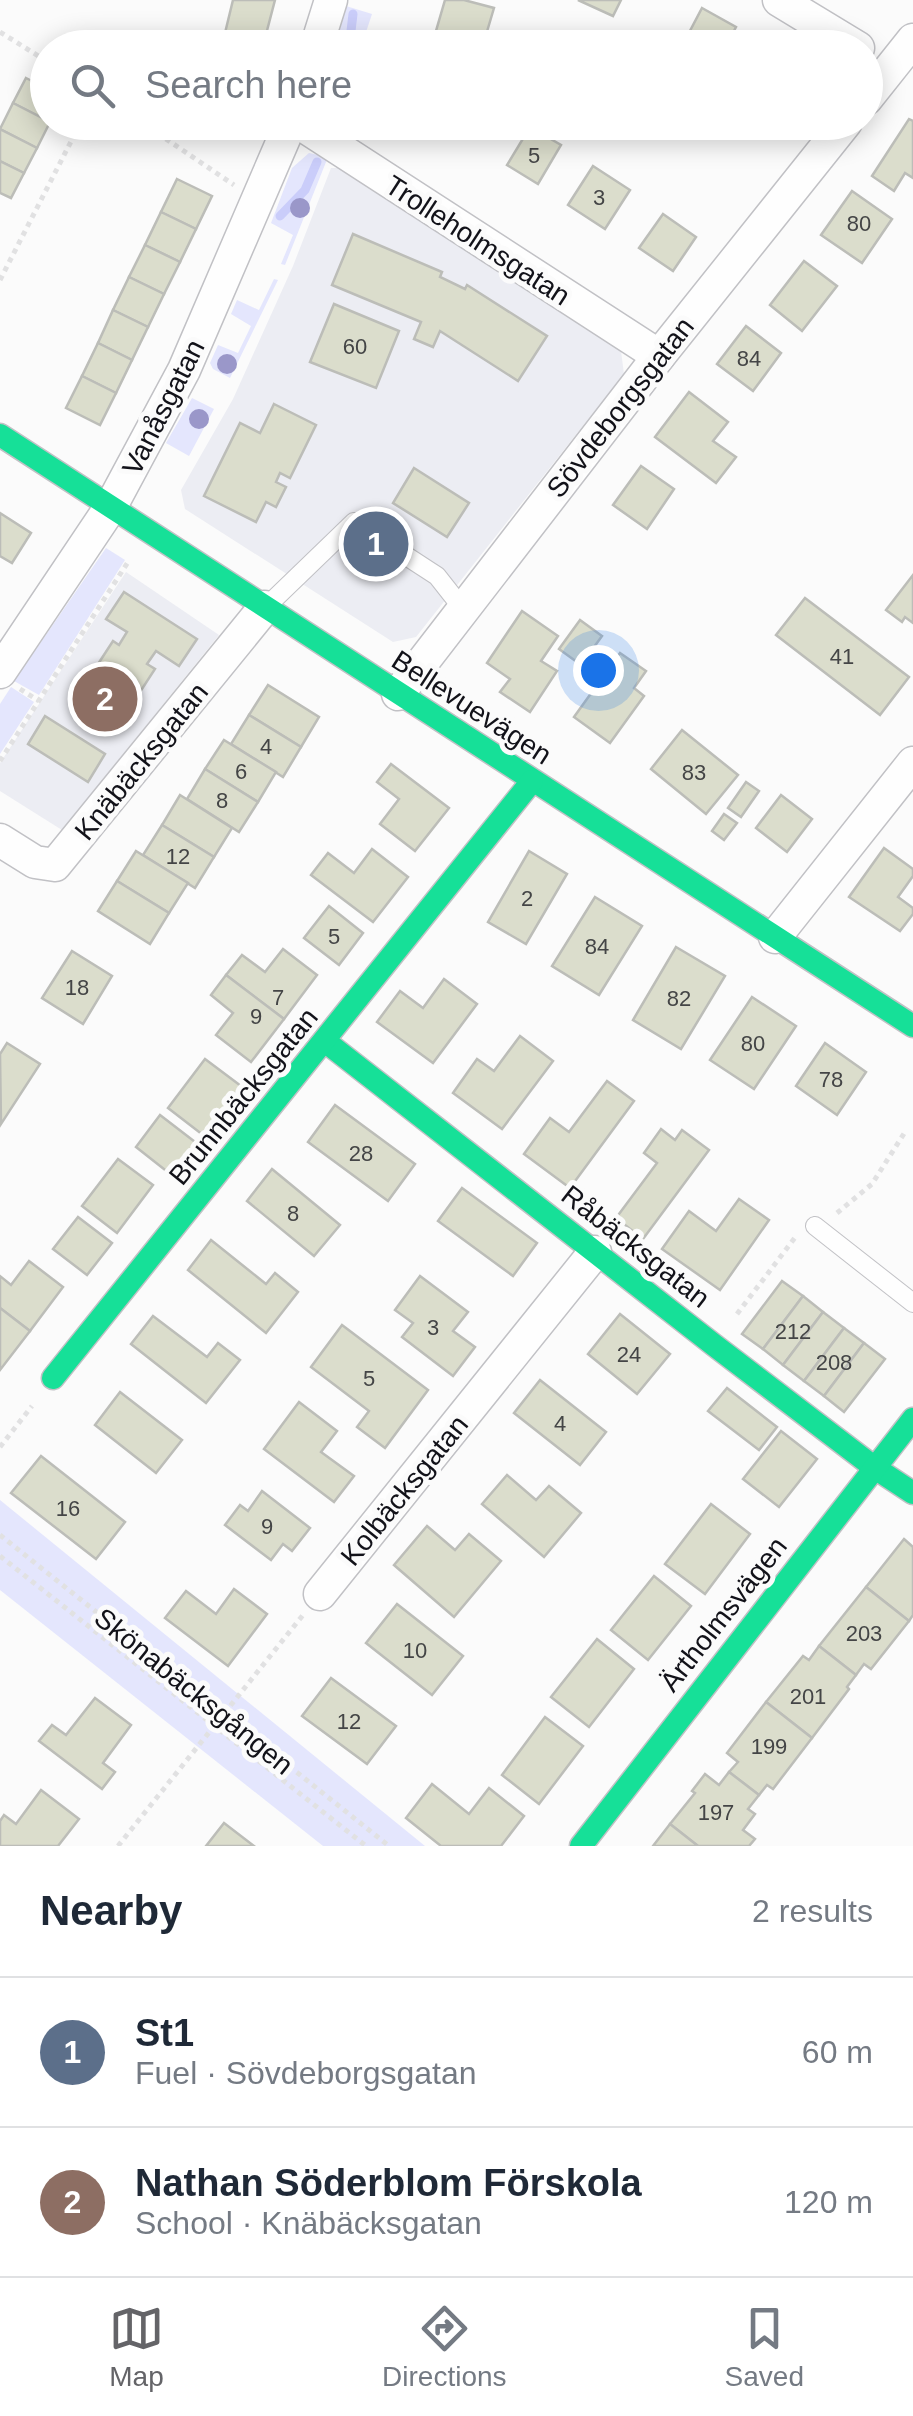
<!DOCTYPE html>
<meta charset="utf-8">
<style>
:root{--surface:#fff;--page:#f2f2f3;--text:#1f2937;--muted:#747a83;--line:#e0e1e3;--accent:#646468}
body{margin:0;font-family:Helvetica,sans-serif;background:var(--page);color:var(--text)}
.you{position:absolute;left:598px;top:670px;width:35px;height:35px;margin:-25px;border:8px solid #fff;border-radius:50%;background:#1a73e8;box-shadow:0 0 0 15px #1a73e833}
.badge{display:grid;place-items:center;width:65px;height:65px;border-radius:50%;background:var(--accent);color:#fff;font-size:32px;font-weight:700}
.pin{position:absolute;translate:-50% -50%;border:5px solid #fff;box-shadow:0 2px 10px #0006}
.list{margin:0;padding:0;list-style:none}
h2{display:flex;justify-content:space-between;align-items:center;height:130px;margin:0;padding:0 40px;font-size:42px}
h2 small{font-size:32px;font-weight:400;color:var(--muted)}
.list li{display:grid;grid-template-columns:65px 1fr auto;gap:30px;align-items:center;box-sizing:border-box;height:150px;padding:0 40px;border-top:2px solid var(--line)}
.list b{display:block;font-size:38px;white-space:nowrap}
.list p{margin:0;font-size:32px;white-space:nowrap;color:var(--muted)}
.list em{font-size:32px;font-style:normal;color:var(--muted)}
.icon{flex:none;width:55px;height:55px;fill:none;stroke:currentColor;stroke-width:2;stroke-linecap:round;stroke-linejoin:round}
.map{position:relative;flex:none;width:913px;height:1846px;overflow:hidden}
.search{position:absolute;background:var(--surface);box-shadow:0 5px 25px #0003;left:30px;right:30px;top:30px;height:110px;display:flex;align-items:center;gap:25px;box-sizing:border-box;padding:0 35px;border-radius:55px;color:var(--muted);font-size:38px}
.sheet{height:430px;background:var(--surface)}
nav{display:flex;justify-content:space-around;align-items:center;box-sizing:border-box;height:140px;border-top:2px solid var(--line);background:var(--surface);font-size:28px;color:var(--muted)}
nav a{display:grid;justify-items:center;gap:5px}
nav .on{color:var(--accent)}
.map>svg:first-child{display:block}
.built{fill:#ecedf3}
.green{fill:#e4e6fd}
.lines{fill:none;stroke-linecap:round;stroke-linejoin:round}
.stream{stroke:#cacdfa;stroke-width:9}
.building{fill:#dbddcc;stroke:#bcbdb8;stroke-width:2.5}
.lane-casing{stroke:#c1c1c5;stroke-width:20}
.street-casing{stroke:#c1c1c5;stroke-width:35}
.fast-casing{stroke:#c1c1c5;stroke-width:25}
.path{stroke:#e1e1e2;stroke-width:5;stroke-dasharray:5 5;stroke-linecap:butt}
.lane{stroke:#fefefe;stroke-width:18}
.street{stroke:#fefefe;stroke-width:32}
.fast{stroke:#16e098;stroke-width:22}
.tree{fill:#9a97c9}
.labels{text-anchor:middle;stroke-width:10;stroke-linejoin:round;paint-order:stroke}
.number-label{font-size:22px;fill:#444546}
.street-label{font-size:28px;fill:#121219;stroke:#fbfbfb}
</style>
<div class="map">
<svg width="913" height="1846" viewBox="0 0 913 1846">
<rect width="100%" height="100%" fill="#fbfbfb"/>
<g class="built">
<path d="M331,168H341L621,351L624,374L416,637L393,642L185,509L181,490L233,399L293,266Z"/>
<path d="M126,572L219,635L62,830L0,791V763Z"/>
</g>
<g class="green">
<path d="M346,6L372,14L361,47L332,48Z"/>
<path d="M309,153L328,157L285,265L281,264L293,235L271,223L292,168Z"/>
<path d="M274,279L278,280L230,378L213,369L210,363L218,345L238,353L251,326L231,314L237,300L259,310Z"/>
<path d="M192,398L214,409L189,456L166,443Z"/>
<path d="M106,548L125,560L39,695L14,681Z"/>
<path d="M11,687L34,702L0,754V704Z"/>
<path d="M0,1500L425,1846H323L0,1590Z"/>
</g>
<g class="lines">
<g class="stream">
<path d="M349,48L353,14"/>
<path d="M280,216L305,190L317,162"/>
</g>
</g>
<g class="building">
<path d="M233,0H275L264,42L225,33Z"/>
<path d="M445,0H464L494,8L483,45L436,31Z"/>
<path d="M578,0H621L613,16Z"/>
<path d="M702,8L736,27L725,48H681Z"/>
<path d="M26,78L48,89V121L13,103Z"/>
<path d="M13,103L50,122L37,148L0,129Z"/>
<path d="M909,119L913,121V178L905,173L894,191L872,176Z"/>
<path d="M196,122H242L236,137Z"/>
<path d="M530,127L561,145L538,184L507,165Z"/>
<path d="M0,129L37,148L24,173L0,161Z"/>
<path d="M0,161L24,173L11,198L0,193Z"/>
<path d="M593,166L630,190L605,229L568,205Z"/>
<path d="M177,179L212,196L196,229L161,212Z"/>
<path d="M852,191L892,219L862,263L821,235Z"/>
<path d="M161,212L196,229L180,262L145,245Z"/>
<path d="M663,214L696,237L673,271L639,248Z"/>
<path d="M353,234L442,272L440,277L465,289L467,285L547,336L518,381L440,331L433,347L414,339L421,322L332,285Z"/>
<path d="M145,245L180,262L164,294L129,277Z"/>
<path d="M804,261L837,286L802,331L770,305Z"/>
<path d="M129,277L164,294L148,327L113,310Z"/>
<path d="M334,304L399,331L376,388L310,362Z"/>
<path d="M113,310L148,327L132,360L98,343Z"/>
<path d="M746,326L781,353L753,391L717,364Z"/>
<path d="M98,343L132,360L116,393L82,376Z"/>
<path d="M82,376L116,393L100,425L66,408Z"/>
<path d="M689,392L728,422L713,441L736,457L716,483L655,437Z"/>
<path d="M274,404L316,425L290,478L280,473L276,482L286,487L276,507L266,502L256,522L204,496L240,423L260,433Z"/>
<path d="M641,466L674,489L647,529L613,505Z"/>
<path d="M414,468L469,503L447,537L393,503Z"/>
<path d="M0,513L31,533L12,563L0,556Z"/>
<path d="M913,575V623L905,617L902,622L886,610Z"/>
<path d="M124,592L197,639L179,666L156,651L147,664L155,669L127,712L85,684L113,641L119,645L127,632L106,619Z"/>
<path d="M805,598L909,677L880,715L776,635Z"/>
<path d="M522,611L558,636L541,661L557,671L530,712L500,692L510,679L487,663Z"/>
<path d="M580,620L602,636L581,665L559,649Z"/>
<path d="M620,653L646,671L634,688L644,696L610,743L574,717Z"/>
<path d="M268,685L319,717L301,747L249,715Z"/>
<path d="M249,715L301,747L283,777L231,744Z"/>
<path d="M45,716L105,754L88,782L28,744Z"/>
<path d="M682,730L738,775L706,814L651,769Z"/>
<path d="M224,740L276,772L258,802L205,769Z"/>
<path d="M391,764L449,808L415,851L380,824L399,799L377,782Z"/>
<path d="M205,769L258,802L239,832L187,799Z"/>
<path d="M746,782L759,791L741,817L728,808Z"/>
<path d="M180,795L232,828L214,857L162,825Z"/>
<path d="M781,795L812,819L787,852L756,828Z"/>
<path d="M724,814L737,823L724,840L712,831Z"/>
<path d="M162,825L214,857L195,888L143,855Z"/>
<path d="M884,848L913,869V876L898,897L913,908V914L900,931L849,897Z"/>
<path d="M372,849L408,877L373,922L311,875L328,853L354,873Z"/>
<path d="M136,851L188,883L169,913L117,881Z"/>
<path d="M529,851L567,874L526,944L488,922Z"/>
<path d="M117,881L169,913L150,944L98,911Z"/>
<path d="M595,897L642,926L599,995L552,966Z"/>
<path d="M329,906L363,933L339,965L304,938Z"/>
<path d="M676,947L725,976L681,1049L633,1020Z"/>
<path d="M283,949L317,975L284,1019L226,975L242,955L265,972Z"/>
<path d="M72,951L112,976L83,1024L42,998Z"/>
<path d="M226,975L284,1019L251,1062L216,1035L233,1013L211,995Z"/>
<path d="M444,979L477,1004L433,1063L377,1022L400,991L423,1008Z"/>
<path d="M752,997L796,1026L754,1089L710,1060Z"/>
<path d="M520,1036L553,1061L502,1129L453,1093L477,1059L494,1071Z"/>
<path d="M7,1043L40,1064L1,1124L0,1054Z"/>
<path d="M825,1043L866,1072L837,1115L796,1086Z"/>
<path d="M205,1059L241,1086L203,1135L168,1108Z"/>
<path d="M607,1081L634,1101L570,1188L524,1154L550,1118L569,1132Z"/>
<path d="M335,1105L415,1164L388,1201L308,1142Z"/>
<path d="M160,1115L199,1145L174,1177L136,1147Z"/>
<path d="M661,1129L675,1140L682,1130L709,1150L643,1239L616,1218L657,1163L644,1153Z"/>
<path d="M118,1159L153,1185L117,1233L82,1206Z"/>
<path d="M272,1169L340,1225L314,1256L247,1201Z"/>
<path d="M462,1188L537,1243L513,1276L438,1221Z"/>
<path d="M739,1199L769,1220L720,1290L662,1249L689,1211L716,1231Z"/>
<path d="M78,1217L112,1243L87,1275L53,1249Z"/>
<path d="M211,1240L266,1284L275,1273L298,1292L266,1333L188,1270Z"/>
<path d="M29,1261L63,1287L30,1331L0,1308V1276L11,1285Z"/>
<path d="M420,1276L468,1312L453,1331L475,1347L453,1376L402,1337L413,1323L395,1310Z"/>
<path d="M782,1281L803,1296L763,1349L742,1334Z"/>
<path d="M803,1296L823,1312L783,1365L763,1349Z"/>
<path d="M0,1308L30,1331L0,1370Z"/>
<path d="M823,1312L844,1328L804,1381L783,1365Z"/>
<path d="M620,1314L670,1354L637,1394L588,1354Z"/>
<path d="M153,1316L207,1357L218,1343L240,1360L206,1403L131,1344Z"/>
<path d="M342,1325L428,1390L385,1448L357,1427L369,1411L311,1367Z"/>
<path d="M844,1328L864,1343L824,1396L804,1381Z"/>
<path d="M864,1343L885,1359L844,1412L824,1396Z"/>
<path d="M540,1380L606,1432L580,1465L514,1413Z"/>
<path d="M727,1388L777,1427L759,1450L708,1411Z"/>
<path d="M120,1392L182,1440L156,1473L95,1425Z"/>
<path d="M299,1402L337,1431L321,1452L354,1476L334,1502L264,1449Z"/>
<path d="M781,1431L817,1459L779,1507L743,1479Z"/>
<path d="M41,1456L125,1522L96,1559L11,1493Z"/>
<path d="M507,1475L536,1500L549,1486L581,1513L544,1557L482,1504Z"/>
<path d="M262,1491L310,1528L292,1551L283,1544L271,1560L225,1525L240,1505L248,1511Z"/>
<path d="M711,1504L750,1534L705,1594L665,1564Z"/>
<path d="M427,1526L455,1550L469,1534L501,1561L454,1617L394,1565Z"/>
<path d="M904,1539L913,1547V1615L909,1621L866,1587Z"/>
<path d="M654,1576L691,1606L648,1660L611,1630Z"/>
<path d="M866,1587L909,1621L871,1669L864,1664L856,1675L819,1646Z"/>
<path d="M234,1589L267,1614L228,1666L165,1618L186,1591L216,1614Z"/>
<path d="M397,1604L463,1656L432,1695L366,1643Z"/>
<path d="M597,1639L634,1669L589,1727L551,1697Z"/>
<path d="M819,1646L856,1675L847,1687L849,1689L812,1738L766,1702L803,1656L809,1660Z"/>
<path d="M331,1678L396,1726L367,1764L302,1716Z"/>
<path d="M95,1698L131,1725L103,1763L115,1772L102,1789L39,1741L52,1725L66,1735Z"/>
<path d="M766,1702L812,1738L773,1789L767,1785L759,1795L729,1772L738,1762L727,1753Z"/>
<path d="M545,1717L583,1746L539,1804L502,1775Z"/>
<path d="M729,1772L759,1795L748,1809L755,1814L743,1830L755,1839L749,1846H698L670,1824L695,1793L692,1791L705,1774L719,1785Z"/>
<path d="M432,1784L469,1814L489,1788L524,1816L501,1846H441L406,1818Z"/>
<path d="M41,1790L79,1819L58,1846H0V1821L4,1815L16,1824Z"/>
<path d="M224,1823L254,1846H206Z"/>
<path d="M670,1824L698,1846H653Z"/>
</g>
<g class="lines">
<g class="lane-casing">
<g id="lane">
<path d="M269,604L354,522L437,576L463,609"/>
<path d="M815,1226L913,1303"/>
</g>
</g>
<g class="street-casing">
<g id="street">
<path d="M779,0L858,48"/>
<path d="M316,48L331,0"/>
<path d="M866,99L913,40"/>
<path d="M298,122L659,356"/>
<path d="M0,672L110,508L184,370L291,122"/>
<path d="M398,694L659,356L846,122"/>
<path d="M0,840L35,862L55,865L265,607"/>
<path d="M775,937L913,763"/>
<path d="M320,1594L595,1252"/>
</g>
</g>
<g class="fast-casing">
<g id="fast">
<path d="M0,435L913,1026"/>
<path d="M326,1042L714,1345L875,1468L913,1493"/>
<path d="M53,1378L532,781"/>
<path d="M581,1846L913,1419"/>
</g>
</g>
<g class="path">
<path d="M0,32L48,62"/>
<path d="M141,122L234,185"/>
<path d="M0,280L81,122"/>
<path d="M20,689L39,701"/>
<path d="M0,761L128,562"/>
<path d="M837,1213L872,1184L905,1132"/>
<path d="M737,1314L797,1235"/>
<path d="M0,1447L32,1406"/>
<path d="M0,1535L389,1846"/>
<path d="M0,1556L366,1846"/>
<path d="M118,1846L303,1615"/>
</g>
<use href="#lane" class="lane"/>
<use href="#street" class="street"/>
<use href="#fast" class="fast"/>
</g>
<g class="tree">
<circle cx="300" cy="208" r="10"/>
<circle cx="227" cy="364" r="10"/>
<circle cx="199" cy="419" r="10"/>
</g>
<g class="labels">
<g class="number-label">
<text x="534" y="163">5</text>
<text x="599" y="205">3</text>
<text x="859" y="231">80</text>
<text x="355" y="354">60</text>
<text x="749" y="366">84</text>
<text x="842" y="664">41</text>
<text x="266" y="754">4</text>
<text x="241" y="779">6</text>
<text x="694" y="780">83</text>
<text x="222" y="808">8</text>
<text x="178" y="864">12</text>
<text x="527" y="906">2</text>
<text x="334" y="944">5</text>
<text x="597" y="954">84</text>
<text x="77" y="995">18</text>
<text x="278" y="1005">7</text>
<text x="679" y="1006">82</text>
<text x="256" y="1024">9</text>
<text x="753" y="1051">80</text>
<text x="831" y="1087">78</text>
<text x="361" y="1161">28</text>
<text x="293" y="1221">8</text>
<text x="433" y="1335">3</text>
<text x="793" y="1339">212</text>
<text x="629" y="1362">24</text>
<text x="834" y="1370">208</text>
<text x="369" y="1386">5</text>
<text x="560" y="1431">4</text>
<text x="68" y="1516">16</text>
<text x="267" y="1534">9</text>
<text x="864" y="1641">203</text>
<text x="415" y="1658">10</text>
<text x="808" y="1704">201</text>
<text x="349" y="1729">12</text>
<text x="769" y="1754">199</text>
<text x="716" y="1820">197</text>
</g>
<g class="street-label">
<text transform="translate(478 240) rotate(33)" y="10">Trolleholmsgatan</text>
<text transform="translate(163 407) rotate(-63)" y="10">Vanåsgatan</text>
<text transform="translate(620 407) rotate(-52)" y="10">Sövdeborgsgatan</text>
<text transform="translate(472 707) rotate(33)" y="10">Bellevuevägen</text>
<text transform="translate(141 761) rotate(-51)" y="10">Knäbäcksgatan</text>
<text transform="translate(243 1096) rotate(-51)" y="10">Brunnbäcksgatan</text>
<text transform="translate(636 1246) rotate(38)" y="10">Råbäcksgatan</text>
<text transform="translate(404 1490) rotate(-51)" y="10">Kolbäcksgatan</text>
<text transform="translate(723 1614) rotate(-52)" y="10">Ärtholmsvägen</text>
<text transform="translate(194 1691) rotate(39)" y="10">Skönabäcksgången</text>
</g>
</g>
</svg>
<div class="you"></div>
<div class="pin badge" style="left:376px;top:544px;background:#5c6f8a">1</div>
<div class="pin badge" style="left:105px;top:699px;background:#8d6e63">2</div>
<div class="search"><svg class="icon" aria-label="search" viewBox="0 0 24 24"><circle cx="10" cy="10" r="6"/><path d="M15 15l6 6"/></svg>Search here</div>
</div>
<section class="sheet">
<h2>Nearby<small>2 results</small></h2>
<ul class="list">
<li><span class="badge" style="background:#5c6f8a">1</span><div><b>St1</b><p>Fuel · Sövdeborgsgatan</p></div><em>60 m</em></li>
<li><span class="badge" style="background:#8d6e63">2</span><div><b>Nathan Söderblom Förskola</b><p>School · Knäbäcksgatan</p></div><em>120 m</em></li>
</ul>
</section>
<nav>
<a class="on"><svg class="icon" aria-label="map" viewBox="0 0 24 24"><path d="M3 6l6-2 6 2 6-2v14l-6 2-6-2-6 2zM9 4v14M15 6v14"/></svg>Map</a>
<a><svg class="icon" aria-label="directions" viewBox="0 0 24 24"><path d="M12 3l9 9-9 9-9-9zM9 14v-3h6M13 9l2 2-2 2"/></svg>Directions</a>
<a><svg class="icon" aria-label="saved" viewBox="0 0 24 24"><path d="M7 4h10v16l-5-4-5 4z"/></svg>Saved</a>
</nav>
